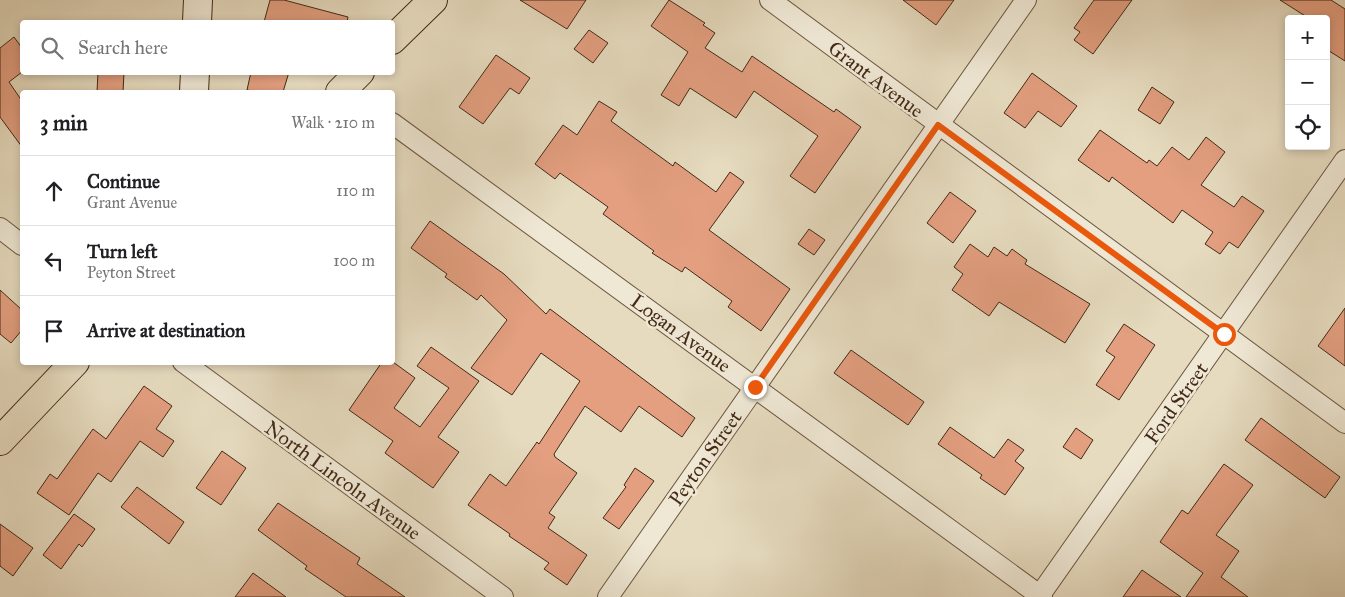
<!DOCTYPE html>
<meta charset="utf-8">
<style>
:root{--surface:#fff;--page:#f2f2f2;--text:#202124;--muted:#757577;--line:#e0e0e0}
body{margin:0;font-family:"IM FELL Great Primer",serif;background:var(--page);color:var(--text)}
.controls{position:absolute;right:15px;top:15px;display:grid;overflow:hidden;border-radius:5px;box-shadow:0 2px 8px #0003}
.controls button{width:45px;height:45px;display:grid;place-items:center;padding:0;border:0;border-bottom:1px solid var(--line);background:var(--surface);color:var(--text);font:25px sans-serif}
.stop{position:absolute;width:15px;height:15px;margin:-11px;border:4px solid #ea580c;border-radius:50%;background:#fff}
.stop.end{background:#ea580c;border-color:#fff;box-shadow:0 1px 5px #0008}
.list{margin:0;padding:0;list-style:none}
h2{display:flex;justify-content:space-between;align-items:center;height:65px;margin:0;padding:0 20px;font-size:21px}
h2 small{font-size:16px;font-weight:400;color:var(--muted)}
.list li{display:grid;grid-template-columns:32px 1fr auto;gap:15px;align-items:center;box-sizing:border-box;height:70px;padding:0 20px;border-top:1px solid var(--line)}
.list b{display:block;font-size:19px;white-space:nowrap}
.list p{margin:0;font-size:16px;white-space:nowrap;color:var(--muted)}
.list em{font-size:16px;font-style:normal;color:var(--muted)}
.icon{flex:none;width:28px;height:28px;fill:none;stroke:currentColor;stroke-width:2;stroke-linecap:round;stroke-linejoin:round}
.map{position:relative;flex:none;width:1345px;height:597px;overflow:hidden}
.search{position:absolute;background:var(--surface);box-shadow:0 2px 8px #0003;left:20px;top:20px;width:375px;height:55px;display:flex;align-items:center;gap:12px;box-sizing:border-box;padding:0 18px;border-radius:5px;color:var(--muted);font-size:19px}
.panel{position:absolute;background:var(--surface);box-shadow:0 2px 8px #0003;left:20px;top:90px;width:375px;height:275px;border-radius:5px}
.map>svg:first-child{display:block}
.building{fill:#e39f80;stroke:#432a16}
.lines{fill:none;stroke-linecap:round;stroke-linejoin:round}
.minor-casing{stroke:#6c5640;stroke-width:22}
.secondary-casing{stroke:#432a16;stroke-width:30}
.primary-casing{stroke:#432a16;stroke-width:30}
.minor{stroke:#efe8d5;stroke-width:20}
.secondary{stroke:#efe8d5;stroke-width:28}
.primary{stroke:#e6dbbf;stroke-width:28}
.route{stroke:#ea580c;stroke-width:6}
.labels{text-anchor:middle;stroke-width:5;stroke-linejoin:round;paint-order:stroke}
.street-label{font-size:20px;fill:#432a16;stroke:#efe8d5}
</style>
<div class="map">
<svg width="1345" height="597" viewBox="0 0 1345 597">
<rect width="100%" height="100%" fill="#e6dbbf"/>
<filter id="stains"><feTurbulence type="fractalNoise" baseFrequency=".004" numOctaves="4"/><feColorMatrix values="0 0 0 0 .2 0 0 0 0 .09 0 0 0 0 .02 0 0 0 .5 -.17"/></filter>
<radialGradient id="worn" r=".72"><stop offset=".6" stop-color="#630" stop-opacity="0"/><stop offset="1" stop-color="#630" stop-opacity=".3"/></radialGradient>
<g class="building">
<path d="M270,0H284L348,17L347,22H264Z"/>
<path d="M520,0H586L567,29Z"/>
<path d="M669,0L705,23L703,25L715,33L705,48L742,72L752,56L834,112L836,109L861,127L815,193L790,176L818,136L754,91L736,118L690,88L679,106L661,95L688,52L651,26Z"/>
<path d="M903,0H954L936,25Z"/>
<path d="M1094,0H1132L1093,54L1074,40L1080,32L1074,28Z"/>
<path d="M1280,0H1331L1345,9V61L1326,49V19H1310Z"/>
<path d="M589,30L608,43L593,63L574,49Z"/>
<path d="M14,37L22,48V72L9,82L22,101V147L0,117V48Z"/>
<path d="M496,55L530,78L519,94L510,88L483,124L459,107Z"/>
<path d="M98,72H124L123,92H97Z"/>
<path d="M251,72H289L283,92H257L247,90Z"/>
<path d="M1032,73L1077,106L1061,127L1038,111L1025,128L1004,113Z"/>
<path d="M1152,87L1174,102L1160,124L1138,110Z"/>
<path d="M599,101L617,112L611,121L673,166L675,162L716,192L730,172L744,182L709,230L790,289L761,331L728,307L732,301L685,267L682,272L652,253L654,251L603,214L608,207L560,173L555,179L535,164L563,125L577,135Z"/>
<path d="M1100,130L1147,163L1149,160L1157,166L1172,147L1189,160L1206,137L1225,152L1201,185L1234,207L1242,196L1264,211L1238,248L1229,242L1220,254L1205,244L1213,232L1182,210L1173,223L1112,177L1109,182L1078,160Z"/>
<path d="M950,192L976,211L953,243L927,223Z"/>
<path d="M430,221L504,274L546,314L550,309L695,418L682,437L639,406L621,432L585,406L554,454L555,457L577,473L549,513L555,517L548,528L587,555L567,585L544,569L549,563L509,536L510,534L468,505L490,474L506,486L537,442L539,444L580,381L541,353L512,395L471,368L507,320L481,295L477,300L445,277L447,274L411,248Z"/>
<path d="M809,229L825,240L814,255L798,244Z"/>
<path d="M970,244L988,257L994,247L1007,256L1012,249L1027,260L1025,264L1090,304L1065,343L999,302L989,316L952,290L963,274L954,267Z"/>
<path d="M0,290L22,310V330L11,343L0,334Z"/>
<path d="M1345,308V366L1318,346Z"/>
<path d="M1124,324L1155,345L1119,400L1096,385L1115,357L1106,351Z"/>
<path d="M431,347L479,381L438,437L459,452L433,488L385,453L393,441L349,410L382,362H393L415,378L394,408L420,427L449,388L417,366Z"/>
<path d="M851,350L924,402L908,425L834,373Z"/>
<path d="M144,386L172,406L156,429L174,441L163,457L140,441L111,482L98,473L69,515L37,493L50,474L57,479L93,429L106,439Z"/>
<path d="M1261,418L1340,477L1325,498L1245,440Z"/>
<path d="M950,427L994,458L1008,439L1024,450L1015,461L1024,468L1005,495L980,478L982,475L938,444Z"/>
<path d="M1076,428L1093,440L1081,459L1063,447Z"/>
<path d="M222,451L246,468L221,505L196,488Z"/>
<path d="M1224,464L1253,485L1216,535L1239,551L1221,577L1248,597H1186L1203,573L1160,542L1182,510L1188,514Z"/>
<path d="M635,468L654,481L619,529L603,518L626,487L624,485Z"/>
<path d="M137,487L184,522L169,544L121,507Z"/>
<path d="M278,503L360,558L357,564L405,597H346L305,569L307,566L258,530Z"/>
<path d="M74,514L95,529L82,547L79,544L61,569L43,555Z"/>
<path d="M0,524L33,548L13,576L0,566Z"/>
<path d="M1142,570L1181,597H1123Z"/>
<path d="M253,573L286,597H235Z"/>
</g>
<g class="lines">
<g class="minor-casing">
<g id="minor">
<path d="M770,0L1345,423"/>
<path d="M392,123L1042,597"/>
<path d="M0,228L22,245"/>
<path d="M183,362L503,597"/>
<path d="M1040,595L1345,160"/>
<path d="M608,597L1026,0"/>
</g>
</g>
<g class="secondary-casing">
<g id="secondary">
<path d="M197,22L198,0"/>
<path d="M194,92L195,72"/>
</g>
</g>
<g class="primary-casing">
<g id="primary">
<path d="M392,40L433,0"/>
<path d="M340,92L360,72"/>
<path d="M0,441L75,362"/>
</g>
</g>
<use href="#minor" class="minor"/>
<use href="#secondary" class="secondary"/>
<use href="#primary" class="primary"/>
</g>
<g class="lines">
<path class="route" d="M755,387L938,125L1224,334"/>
</g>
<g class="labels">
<g class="street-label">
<text transform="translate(876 79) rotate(37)" y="7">Grant Avenue</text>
<text transform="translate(681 333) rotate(36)" y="7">Logan Avenue</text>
<text transform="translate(1176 403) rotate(-55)" y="7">Ford Street</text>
<text transform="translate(705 458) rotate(-55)" y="7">Peyton Street</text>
<text transform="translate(343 480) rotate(36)" y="7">North Lincoln Avenue</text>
</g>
</g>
<rect width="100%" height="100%" filter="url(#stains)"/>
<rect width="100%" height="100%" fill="url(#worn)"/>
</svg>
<div class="controls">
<button>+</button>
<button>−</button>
<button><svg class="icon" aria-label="locate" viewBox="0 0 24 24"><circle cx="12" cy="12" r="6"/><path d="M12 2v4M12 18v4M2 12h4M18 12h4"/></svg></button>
</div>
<div class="stop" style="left:1224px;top:334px"></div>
<div class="stop end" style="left:755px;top:387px"></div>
<div class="search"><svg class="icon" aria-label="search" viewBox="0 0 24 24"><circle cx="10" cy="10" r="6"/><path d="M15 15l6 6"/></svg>Search here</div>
<section class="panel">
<h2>3 min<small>Walk · 210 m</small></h2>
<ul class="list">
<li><svg class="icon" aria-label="ahead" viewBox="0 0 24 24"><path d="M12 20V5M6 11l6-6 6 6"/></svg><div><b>Continue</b><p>Grant Avenue</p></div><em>110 m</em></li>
<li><svg class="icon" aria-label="left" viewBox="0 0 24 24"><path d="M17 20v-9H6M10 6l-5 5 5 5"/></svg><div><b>Turn left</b><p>Peyton Street</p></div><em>100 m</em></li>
<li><svg class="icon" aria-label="arrive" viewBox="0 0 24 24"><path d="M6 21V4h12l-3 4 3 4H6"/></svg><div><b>Arrive at destination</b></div></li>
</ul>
</section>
</div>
